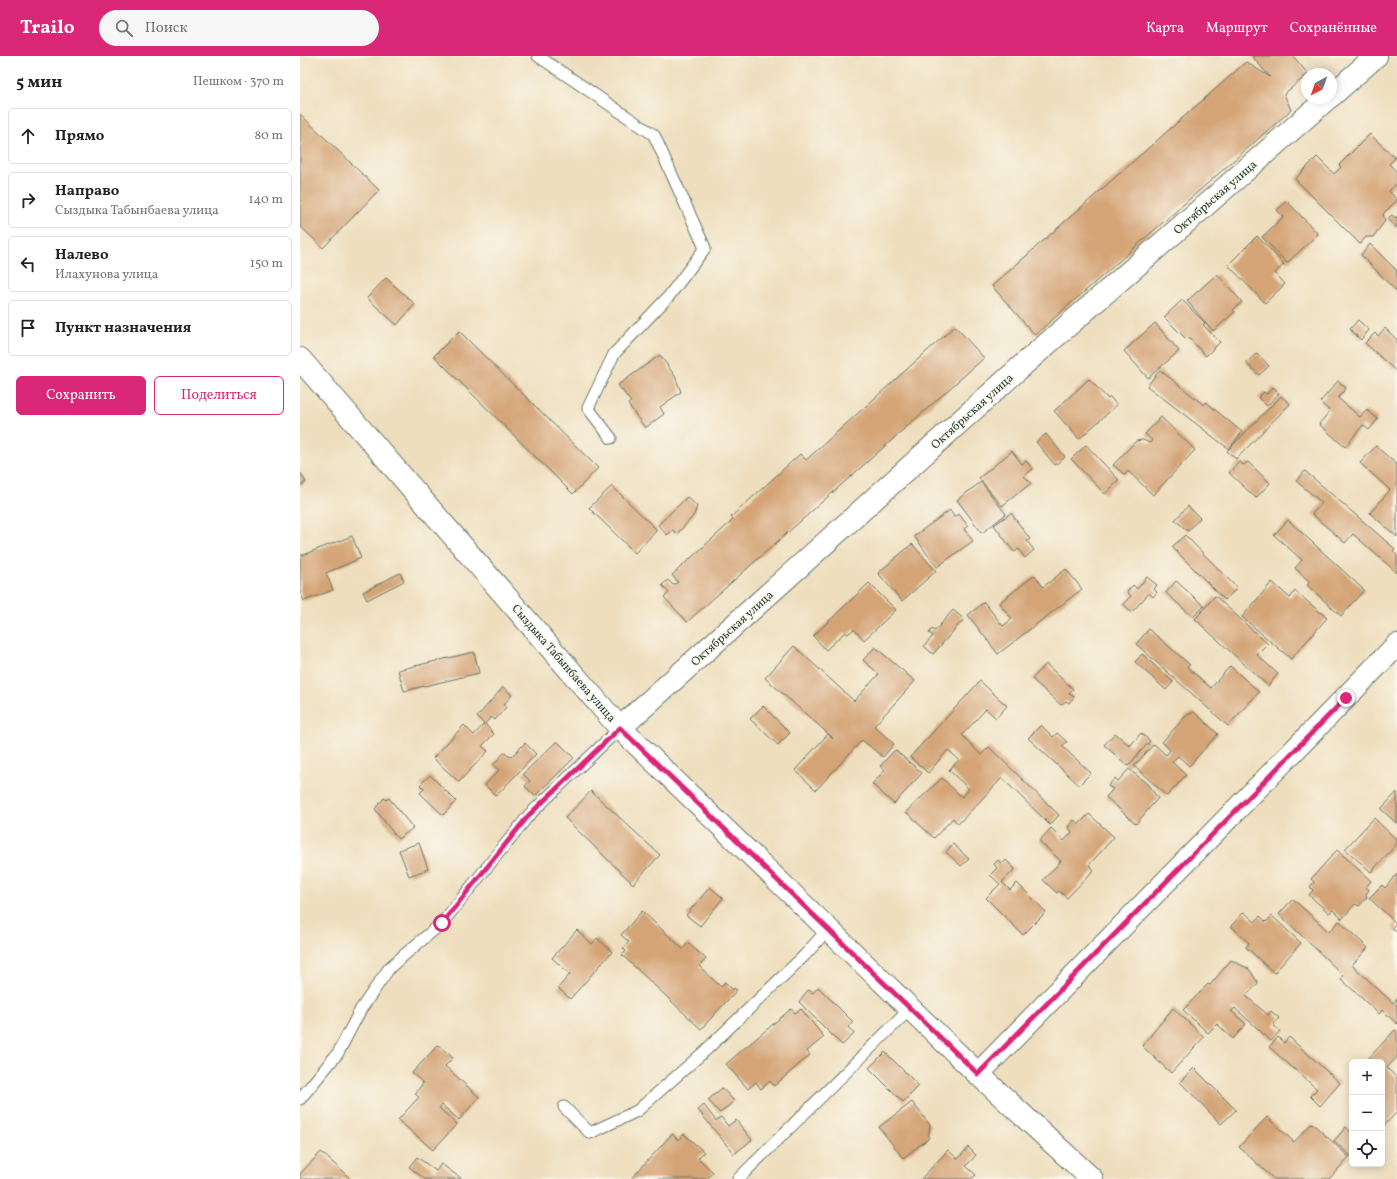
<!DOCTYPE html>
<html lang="ru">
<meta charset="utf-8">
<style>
:root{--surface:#fff;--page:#f6f6f6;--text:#222;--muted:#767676;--line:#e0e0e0;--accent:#db2777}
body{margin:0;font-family:Vollkorn,serif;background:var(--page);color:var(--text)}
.controls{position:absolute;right:12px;bottom:12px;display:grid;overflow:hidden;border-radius:6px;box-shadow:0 2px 10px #0003}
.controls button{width:36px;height:36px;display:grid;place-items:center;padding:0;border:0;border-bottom:1px solid var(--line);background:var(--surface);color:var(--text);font:20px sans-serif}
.compass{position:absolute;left:1001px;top:12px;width:36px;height:36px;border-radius:50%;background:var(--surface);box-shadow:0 2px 10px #0003;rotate:221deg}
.stop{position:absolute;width:12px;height:12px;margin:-9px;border:3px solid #db2777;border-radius:50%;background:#fff}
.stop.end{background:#db2777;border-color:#fff;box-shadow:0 1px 4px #0008}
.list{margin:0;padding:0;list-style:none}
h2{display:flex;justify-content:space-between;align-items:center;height:52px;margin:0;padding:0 16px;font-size:17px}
h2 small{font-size:13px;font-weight:400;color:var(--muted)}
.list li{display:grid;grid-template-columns:26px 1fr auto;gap:12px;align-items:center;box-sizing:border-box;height:56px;margin:0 8px 8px;padding:0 8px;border:1px solid var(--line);border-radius:6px}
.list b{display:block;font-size:15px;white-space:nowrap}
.list p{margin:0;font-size:13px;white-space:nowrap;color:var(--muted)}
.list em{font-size:13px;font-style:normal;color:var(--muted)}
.actions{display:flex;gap:8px;padding:12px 16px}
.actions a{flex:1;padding:9px 0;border:1px solid var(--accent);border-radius:6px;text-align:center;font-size:14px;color:var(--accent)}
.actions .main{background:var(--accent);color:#fff}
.icon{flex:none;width:22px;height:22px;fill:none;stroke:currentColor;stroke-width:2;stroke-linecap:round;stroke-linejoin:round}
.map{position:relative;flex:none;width:1097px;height:1123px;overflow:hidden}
header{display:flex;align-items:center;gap:24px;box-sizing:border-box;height:56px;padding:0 20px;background:var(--accent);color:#fff}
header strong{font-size:19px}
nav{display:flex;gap:22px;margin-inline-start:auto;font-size:14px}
.search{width:280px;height:36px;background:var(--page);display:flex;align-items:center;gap:10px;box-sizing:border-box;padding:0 14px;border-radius:22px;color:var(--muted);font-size:15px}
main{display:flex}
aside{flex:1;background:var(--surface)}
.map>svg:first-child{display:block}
.building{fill:#d4a477}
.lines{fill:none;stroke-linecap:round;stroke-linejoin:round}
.service-casing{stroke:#677564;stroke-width:13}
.minor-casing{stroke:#677564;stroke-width:24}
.tertiary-casing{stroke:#677564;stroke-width:24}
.service{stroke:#fff;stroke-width:11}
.minor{stroke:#fff;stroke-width:22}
.tertiary{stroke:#fff;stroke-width:22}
.route{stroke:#db2777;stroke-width:5}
.labels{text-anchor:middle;stroke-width:3.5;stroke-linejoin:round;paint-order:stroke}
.street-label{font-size:12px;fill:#1f3d34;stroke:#fbf7ec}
</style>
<header>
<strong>Trailo</strong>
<div class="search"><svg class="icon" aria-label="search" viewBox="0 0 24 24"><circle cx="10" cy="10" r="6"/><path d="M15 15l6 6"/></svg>Поиск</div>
<nav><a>Карта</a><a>Маршрут</a><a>Сохранённые</a></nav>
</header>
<main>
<aside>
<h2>5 мин<small>Пешком · 370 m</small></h2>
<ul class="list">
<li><svg class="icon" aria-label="ahead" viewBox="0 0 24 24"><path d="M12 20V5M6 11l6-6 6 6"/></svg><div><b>Прямо</b></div><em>80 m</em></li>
<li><svg class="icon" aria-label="right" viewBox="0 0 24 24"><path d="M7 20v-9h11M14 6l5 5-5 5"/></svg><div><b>Направо</b><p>Сыздыка Табынбаева улица</p></div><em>140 m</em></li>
<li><svg class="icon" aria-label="left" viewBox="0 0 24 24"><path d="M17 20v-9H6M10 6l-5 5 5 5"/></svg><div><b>Налево</b><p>Илахунова улица</p></div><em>150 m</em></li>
<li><svg class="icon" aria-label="arrive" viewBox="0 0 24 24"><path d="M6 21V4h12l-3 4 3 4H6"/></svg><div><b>Пункт назначения</b></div></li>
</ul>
<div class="actions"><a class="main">Сохранить</a><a>Поделиться</a></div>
</aside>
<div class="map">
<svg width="1097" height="1123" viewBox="0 0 1097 1123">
<rect width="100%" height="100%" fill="#fbf7ec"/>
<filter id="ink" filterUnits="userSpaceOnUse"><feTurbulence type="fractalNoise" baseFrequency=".025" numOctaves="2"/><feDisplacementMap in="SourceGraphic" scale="8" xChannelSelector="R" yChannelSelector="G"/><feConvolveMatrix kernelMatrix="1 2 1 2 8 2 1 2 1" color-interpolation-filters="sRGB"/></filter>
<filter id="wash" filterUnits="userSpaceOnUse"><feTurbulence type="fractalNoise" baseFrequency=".012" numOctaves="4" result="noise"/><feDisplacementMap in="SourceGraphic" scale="16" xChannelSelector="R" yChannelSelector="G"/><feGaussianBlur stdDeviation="0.9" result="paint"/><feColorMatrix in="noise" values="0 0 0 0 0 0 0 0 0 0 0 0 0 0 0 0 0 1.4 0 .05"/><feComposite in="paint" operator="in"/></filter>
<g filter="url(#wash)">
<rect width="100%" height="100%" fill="#eedebd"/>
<g id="blocks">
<g class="building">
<path d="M952,0H993L1008,18L984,38L991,54L735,279L692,230L946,6L970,21Z"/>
<path d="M0,58L79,134L23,192L0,170Z"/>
<path d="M1070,78L1095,102L1089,108L1097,116V127L1089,135L1097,144L1083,158L1085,165L1073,181H1066L1060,188L995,123L1017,101L1034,118L1041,111L1039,109Z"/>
<path d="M987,145L1018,178L987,207L962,181L983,161L977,154Z"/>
<path d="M1092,159L1095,162L1097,160V172L1087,163Z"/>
<path d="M957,180L984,208L975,217L985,228L965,247L928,209Z"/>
<path d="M1070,188L1097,215V236L1061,199Z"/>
<path d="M917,218L942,246L933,254L935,256L913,275L887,245Z"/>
<path d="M86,222L115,248L97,269L67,242Z"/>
<path d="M882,244L905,267L903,269L920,286L906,300L888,281L886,283L864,261Z"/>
<path d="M1058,264L1069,274L1061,284L1050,273Z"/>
<path d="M855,267L879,295L848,322L824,295Z"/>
<path d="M655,270L684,302L387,566L364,541L369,537L362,529L368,524L373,529L378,526L372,519L433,464L431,461L500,398L506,404Z"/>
<path d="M1085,272L1097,284V316L1065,287L1075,277L1078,280Z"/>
<path d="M159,275L298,412L273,438L134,300Z"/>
<path d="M957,297L969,310L959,319L946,307Z"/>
<path d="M360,299L375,320L381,336L360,351L364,358L345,372L328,348L331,346L318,329Z"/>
<path d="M860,314L904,349L906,346L942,376L929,393L847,330Z"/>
<path d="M789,323L808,343L810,341L817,349L779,383L754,355Z"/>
<path d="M1038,325L1046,332L1038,342L1060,361L1067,354L1078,363L1069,374L1063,369L1045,391L1019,368L1030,355L1020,346Z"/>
<path d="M973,331L979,337L967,350L958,342L964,336L967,338Z"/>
<path d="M981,340L990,348L936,403L927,395Z"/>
<path d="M861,361L895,394L853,439L828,415L825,419L813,409L836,385L843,384L850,387L852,384L845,378Z"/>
<path d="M746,378L765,401L755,409L736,386Z"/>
<path d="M786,389L819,424L805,438L771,403Z"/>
<path d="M1076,390L1096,408L1097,407V481L1070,457L1090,434L1060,407Z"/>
<path d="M712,395L722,408L726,405L733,413L724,420L731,427L702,450L679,422Z"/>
<path d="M940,405L943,409L948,406L970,427L956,442L929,417Z"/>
<path d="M1005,415L1095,493L1093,495L1097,499V517L1053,478L1045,487L1012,458L1022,447L996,425Z"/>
<path d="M0,416L6,426L0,430Z"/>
<path d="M681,426L706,458L682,477L657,444Z"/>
<path d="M312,430L357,474L335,497L289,452Z"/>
<path d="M387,441L397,450L394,459L377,478L373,474L367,479L358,469Z"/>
<path d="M888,450L900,462L888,475L875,464Z"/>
<path d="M650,454L654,461L659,458L668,470L664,473L673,485L637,511L614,480Z"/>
<path d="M711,457L730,483L727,485L734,494L725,502L719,493L714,496L694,469Z"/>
<path d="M988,464L1064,534L1041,560L1007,529L1010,526L995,512L1002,504L974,479Z"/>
<path d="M885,479L937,532L925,544L872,491Z"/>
<path d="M52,480L61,502L26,517L33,534L4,545L0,536V500Z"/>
<path d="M612,488L636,515L602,545L578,517Z"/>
<path d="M766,513L782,533L698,598L668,559L684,546L703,570L712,563L699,547L735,519L743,531Z"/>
<path d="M100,517L104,525L67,544L63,536Z"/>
<path d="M847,521L857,529L854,533L857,536L853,541L849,537L832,556L823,548L831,540L827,536L833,529L837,533Z"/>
<path d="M876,525L904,550L893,561L866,537Z"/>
<path d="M972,526L990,542L995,535L1027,562L991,603L942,561Z"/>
<path d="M569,527L596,554L564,584L554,573L548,578L545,576L526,594L513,580Z"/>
<path d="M915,540L968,588L957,599L978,618L968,630L895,563Z"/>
<path d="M653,554L664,563L633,598L624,590L633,580L629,577L632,573L635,575Z"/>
<path d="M849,573L890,609L887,611L911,632L930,610L959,636L928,670L836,588Z"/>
<path d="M494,590L554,645L579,618L563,604L575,591L615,625L574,670L594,688L583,701L562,684L516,734L495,714L528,678L533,683L532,681L465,622Z"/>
<path d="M174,596L179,617L104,635L98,614Z"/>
<path d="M842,598L873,626L866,634L835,606Z"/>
<path d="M746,608L773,633L769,637L774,641L769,647L766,645L761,649L732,623Z"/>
<path d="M680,625L707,650L696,662L686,653L662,679L681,699L689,691L759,759L750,769L702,722L658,768L653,762L634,782L606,756L642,722L662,741L669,733L649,714L659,704L648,694L628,717L610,701Z"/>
<path d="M203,631L212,639L204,648L206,651L195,664L191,661L185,668L194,678L182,690L188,695L159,726L133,702L164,669L174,679L184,668L177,661Z"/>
<path d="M463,650L490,677L478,689L450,663Z"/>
<path d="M894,656L918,678L889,710L878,700L872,706L886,719L867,740L834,710L854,688L866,699L870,694L862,686L886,660Z"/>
<path d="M741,669L753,681L757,677L767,686L762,690L791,717L779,729L728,682Z"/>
<path d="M815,677L830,690L841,677L850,685L828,710L804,689Z"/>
<path d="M257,685L274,702L235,740L225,730L230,725L223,718Z"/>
<path d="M225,687L236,698L196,740L185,729L199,714L193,709L204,697L211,701Z"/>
<path d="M595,694L622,717L594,748L572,728L585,714L580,710Z"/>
<path d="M829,713L847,728L858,742L836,768L806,741L813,733L808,730L815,722L818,725Z"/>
<path d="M130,719L156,745L143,759L120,737L124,733L120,729Z"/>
<path d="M291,735L360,799L333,828L265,762Z"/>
<path d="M1097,736V768L1081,753Z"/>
<path d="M84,742L86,744L89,742L113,772L98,783L75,753Z"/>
<path d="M789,758L814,781L789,809L794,814L767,842L759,835L757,837L743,824L761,805L739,785L751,772L764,785L772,776L768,771L774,764L779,768Z"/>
<path d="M1074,762L1097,784V788L1071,816L1045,793Z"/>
<path d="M119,787L128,813L109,820L99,794Z"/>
<path d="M653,788L669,803L661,810L646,796Z"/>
<path d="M1037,794L1071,825L1066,831L1069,834L1066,838L1067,841L1059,850L1055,848L1042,863L1033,854L1029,857L1009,839L1013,834L1010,831L1014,826L1011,823Z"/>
<path d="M698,804L702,808L706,804L715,813L702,826L710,834L717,827L746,856L723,879L686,842L700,828L690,819L697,812L694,808Z"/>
<path d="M1097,818V876L1092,872L1096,867L1069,842L1082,829L1085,832Z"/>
<path d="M410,831L423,842L400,870L386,859Z"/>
<path d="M993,843L1029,876L1039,865L1068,892L1052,909L1093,947L1097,942V968L1082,954L1079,958L1041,923L1043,919L979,858Z"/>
<path d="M342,855L383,893L388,887L406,903L399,910L421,931L425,926L433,934L434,932L437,934L401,973L322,899L326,895L323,892L329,886L321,879Z"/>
<path d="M944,856L955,866L960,860L966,866L972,860L1001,887L974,917L946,891L949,887L931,870Z"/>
<path d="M277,874L292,888L297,882L312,896L270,943L258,932L270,918L252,902Z"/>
<path d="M931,904L949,913L958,927L946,940L968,959L971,955L979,962L973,969L980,975L971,985L935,952L931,955L946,968L933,983L917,968L908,977L883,954L908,928L910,929Z"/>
<path d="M518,931L553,966L548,971L554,978L542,989L499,946L508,934L513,937Z"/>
<path d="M873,952L904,981L871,1017L842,990Z"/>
<path d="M491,953L495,957L501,953L524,981L507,995L510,999L474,1030L470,1025L461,1033L456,1026L448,1033L426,1008Z"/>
<path d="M1095,974L1097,975V1001L1087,1012L1097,1022V1056L1082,1072V1006H1065Z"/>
<path d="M978,981L984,987L989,981L1040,1027L1020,1050L1010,1040L1017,1033L969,991Z"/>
<path d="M138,989L153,1002L145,1010L179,1041L159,1064L142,1049L139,1052L157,1068L133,1094L98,1064L119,1041L115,1038L123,1027L112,1017Z"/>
<path d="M585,996L619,1030L603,1046L569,1012Z"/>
<path d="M894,1012L936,1054L921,1068L880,1026Z"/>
<path d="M422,1032L434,1045L420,1057L408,1044Z"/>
<path d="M612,1046L630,1069L628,1083L603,1102L579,1071Z"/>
<path d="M404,1049L416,1065L421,1061L428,1070L436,1064L452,1084L434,1098L398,1054Z"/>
<path d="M967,1061L994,1086L1012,1067L1049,1101L1029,1123H974L939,1091Z"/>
<path d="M1046,1071L1052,1077V1101L1034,1085Z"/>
<path d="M372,1078L378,1084L384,1078L404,1096L398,1102L413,1116L407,1123H331Z"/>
<path d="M668,1091L676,1099L666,1110L676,1119L671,1123H621L648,1094L658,1103Z"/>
<path d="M21,1096L42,1115L50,1123H0V1118Z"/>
<path d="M117,1101L136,1115L141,1108L162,1123H125L109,1111Z"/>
</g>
</g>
</g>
<g filter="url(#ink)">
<use href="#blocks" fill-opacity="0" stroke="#677564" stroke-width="1"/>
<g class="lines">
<g class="service-casing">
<g id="service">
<path d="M238,0L354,79L405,192L369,240L314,298L288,352L311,382"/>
<path d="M0,1043L38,997L61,953L90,911L142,867L229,759L320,672"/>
<path d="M264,1051L290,1077L337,1055L406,994L505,899L528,873"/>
<path d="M438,1123L610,953"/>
</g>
</g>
<g class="minor-casing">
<g id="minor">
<path d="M1031,40L1076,0"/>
<path d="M320,672L724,308L1028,42"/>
<path d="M678,1018L1097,589"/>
</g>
</g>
<g class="tertiary-casing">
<path id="tertiary" d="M0,303L320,672L678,1018L792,1123"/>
</g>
<use href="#service" class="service"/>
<use href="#minor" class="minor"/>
<use href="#tertiary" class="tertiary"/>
</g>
</g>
<g class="lines" filter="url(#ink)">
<path class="route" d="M142,867L229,759L320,672L678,1018L1046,642"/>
</g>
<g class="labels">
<g class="street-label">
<text transform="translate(915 141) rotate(-41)" y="4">Октябрьская улица</text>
<text transform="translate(672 355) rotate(-42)" y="4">Октябрьская улица</text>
<text transform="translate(432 572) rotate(-42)" y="4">Октябрьская улица</text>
<text transform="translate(264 607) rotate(49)" y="4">Сыздыка Табынбаева улица</text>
</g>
</g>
</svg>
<div class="controls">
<button>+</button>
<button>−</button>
<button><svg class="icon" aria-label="locate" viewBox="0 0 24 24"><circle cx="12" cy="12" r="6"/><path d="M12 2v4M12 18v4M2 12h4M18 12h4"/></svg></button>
</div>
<svg class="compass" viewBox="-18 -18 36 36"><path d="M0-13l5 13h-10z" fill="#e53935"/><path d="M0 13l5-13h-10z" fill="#767676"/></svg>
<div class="stop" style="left:142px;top:867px"></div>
<div class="stop end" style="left:1046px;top:642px"></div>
</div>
</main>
